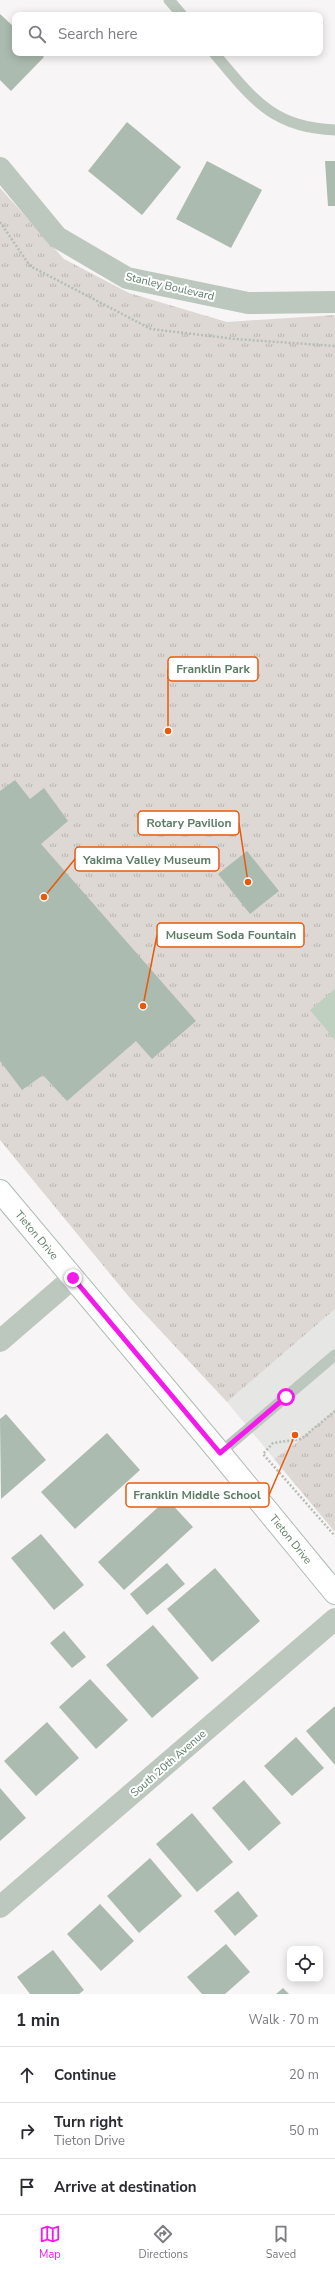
<!DOCTYPE html>
<meta charset="utf-8">
<style>
:root{--surface:#fff;--page:#f7f7f7;--text:#2b2b33;--muted:#7c7c81;--line:#e1e1e2;--accent:#f41aec}
body{margin:0;font-family:"Nunito Sans",sans-serif;background:var(--page);color:var(--text)}
.controls{position:absolute;right:12px;bottom:12px;display:grid;overflow:hidden;border-radius:8px;box-shadow:0 2px 10px #0003}
.controls button{width:36px;height:36px;display:grid;place-items:center;padding:0;border:0;border-bottom:1px solid var(--line);background:var(--surface);color:var(--text);font:20px sans-serif}
.stop{position:absolute;width:12px;height:12px;margin:-9px;border:3px solid #f41aec;border-radius:50%;background:#fff}
.stop.end{background:#f41aec;border-color:#fff;box-shadow:0 1px 4px #0008}
.list{margin:0;padding:0;list-style:none}
h2{display:flex;justify-content:space-between;align-items:center;height:52px;margin:0;padding:0 16px;font-size:17px}
h2 small{font-size:13px;font-weight:400;color:var(--muted)}
.list li{display:grid;grid-template-columns:26px 1fr auto;gap:12px;align-items:center;box-sizing:border-box;height:56px;padding:0 16px;border-top:1px solid var(--line)}
.list b{display:block;font-size:15px;white-space:nowrap}
.list p{margin:0;font-size:13px;white-space:nowrap;color:var(--muted)}
.list em{font-size:13px;font-style:normal;color:var(--muted)}
.icon{flex:none;width:22px;height:22px;fill:none;stroke:currentColor;stroke-width:2;stroke-linecap:round;stroke-linejoin:round}
.map{position:relative;flex:none;width:335px;height:1994px;overflow:hidden}
.search{position:absolute;background:var(--surface);box-shadow:0 2px 10px #0003;left:12px;right:12px;top:12px;height:44px;display:flex;align-items:center;gap:10px;box-sizing:border-box;padding:0 14px;border-radius:8px;color:var(--muted);font-size:15px}
.sheet{height:220px;background:var(--surface)}
nav{display:flex;justify-content:space-around;align-items:center;box-sizing:border-box;height:56px;border-top:1px solid var(--line);background:var(--surface);font-size:11px;color:var(--muted)}
nav a{display:grid;justify-items:center;gap:2px}
nav .on{color:var(--accent)}
.map>svg:first-child{display:block}
.built{fill:#e6e6e5}
.grass{fill:url(#grass-tufts)}
.water{fill:#bfd0c0}
.building{fill:#abbbaf}
.lines{fill:none;stroke-linecap:round;stroke-linejoin:round}
.secondary-casing{stroke:#aebcb2;stroke-width:24}
.path{stroke:#b5bdb7;stroke-width:2.5;stroke-dasharray:2 2;stroke-linecap:butt}
.lane{stroke:#bcc7be;stroke-width:11}
.street{stroke:#bcc7be;stroke-width:22}
.secondary{stroke:#fff;stroke-width:22}
.route{stroke:#f41aec;stroke-width:5}
.labels{text-anchor:middle;stroke-width:4;stroke-linejoin:round;paint-order:stroke}
.street-label{font-size:11px;fill:#5c7d65;stroke:#fff}
.leader{fill:none;stroke:#e8590c;stroke-width:1.5}
.callout-dot{fill:#e8590c;stroke:#fff;stroke-width:1.5}
.callout{fill:#fff;stroke:#e8590c;stroke-width:1.5}
.callout-label{font-size:12px;text-anchor:middle;font-weight:bold;fill:#5c7d65}
</style>
<div class="map">
<svg width="335" height="1994" viewBox="0 0 335 1994">
<defs>
<pattern id="grass-tufts" width="24" height="20" patternUnits="userSpaceOnUse"><rect width="24" height="20" fill="#ded8d4"/><path d="M3 7l-1-3M5 7V3M7 7l1-3M15 17l-1-3M17 17v-4M19 17l1-3" fill="none" stroke="#b7b4b0"/></pattern>
</defs>
<rect width="100%" height="100%" fill="#f8f5f6"/>
<path class="built" d="M335,1309V1532L227,1402Z"/>
<g class="grass">
<path d="M0,188L64,259L129,293L227,322L335,315V1309L227,1402L129,1297L0,1140Z"/>
<path d="M335,1410V1532L274,1459L290,1448Z"/>
</g>
<path class="water" d="M335,989V1040L310,1010Z"/>
<g class="building">
<path d="M0,14L15,28V53H40L44,57L11,91L0,80Z"/>
<path d="M127,122L181,167L142,215L88,171Z"/>
<path d="M207,161L262,190L231,248L176,219Z"/>
<path d="M325,161H335V206H328Z"/>
<path d="M15,780L30,799L44,788L68,821L41,844L196,1021L152,1059L136,1041L67,1101L43,1075L22,1090L0,1061V791Z"/>
<path d="M247,851L279,891L250,914L218,874Z"/>
<path d="M6,1414L46,1460L1,1499L0,1419Z"/>
<path d="M107,1433L140,1470L75,1529L41,1492Z"/>
<path d="M167,1499L193,1527L124,1590L98,1562Z"/>
<path d="M41,1534L84,1585L54,1610L11,1558Z"/>
<path d="M167,1563L185,1584L147,1615L130,1594Z"/>
<path d="M215,1568L260,1621L212,1662L167,1609Z"/>
<path d="M153,1625L199,1678L152,1718L106,1665Z"/>
<path d="M64,1631L86,1657L72,1668L50,1643Z"/>
<path d="M90,1679L128,1720L96,1749L59,1707Z"/>
<path d="M335,1706V1765L306,1731Z"/>
<path d="M47,1722L79,1758L36,1796L4,1761Z"/>
<path d="M296,1737L324,1768L292,1796L264,1766Z"/>
<path d="M244,1780L281,1823L249,1851L212,1808Z"/>
<path d="M0,1788L26,1818L0,1841Z"/>
<path d="M192,1813L233,1862L197,1892L156,1844Z"/>
<path d="M150,1858L182,1896L139,1933L107,1896Z"/>
<path d="M238,1891L258,1916L235,1936L214,1911Z"/>
<path d="M100,1904L134,1941L101,1971L67,1934Z"/>
<path d="M226,1944L250,1972L225,1994H202L187,1977Z"/>
<path d="M53,1950L84,1990L79,1994H30L17,1977Z"/>
<path d="M283,1988L289,1994H276Z"/>
</g>
<g class="lines">
<g class="secondary-casing">
<path id="secondary" d="M0,1191L220,1453L335,1593"/>
</g>
<g class="path">
<path d="M0,222L30,266L151,329L235,339L335,346"/>
<path d="M335,1411L301,1439L273,1443L263,1454L335,1536"/>
</g>
<g class="lane">
<path d="M169,0L182,15"/>
<path d="M214,53C252,98 272,128 335,130"/>
<path d="M220,1453L335,1355"/>
</g>
<g class="street">
<path d="M0,168L57,237L127,278L248,303L335,302"/>
<path d="M0,1341L73,1278"/>
<path d="M0,1907L335,1619"/>
</g>
<use href="#secondary" class="secondary"/>
</g>
<g class="lines">
<path class="route" d="M73,1278L220,1453L286,1397"/>
</g>
<g class="labels">
<g class="street-label">
<text transform="translate(170 286) rotate(13)" y="4">Stanley Boulevard</text>
<text transform="translate(37 1235) rotate(50)" y="4">Tieton Drive</text>
<text transform="translate(291 1539) rotate(51)" y="4">Tieton Drive</text>
<text transform="translate(168 1763) rotate(-41)" y="4">South 20th Avenue</text>
</g>
</g>
<path class="leader" d="M168 731L168 669M248 882L239 823M44 897L75 859M143 1006L157 935M295 1435L269 1495"/>
<g class="callout-dot">
<circle cx="168" cy="731" r="4"/>
<circle cx="248" cy="882" r="4"/>
<circle cx="44" cy="897" r="4"/>
<circle cx="143" cy="1006" r="4"/>
<circle cx="295" cy="1435" r="4"/>
</g>
<g class="callout">
<rect x="168" y="657" width="90" height="24" rx="4"/>
<rect x="138" y="811" width="101" height="24" rx="4"/>
<rect x="75" y="847" width="144" height="24" rx="4"/>
<rect x="157" y="923" width="147" height="24" rx="4"/>
<rect x="126" y="1483" width="143" height="24" rx="4"/>
</g>
<g class="callout-label">
<text x="213" y="673">Franklin Park</text>
<text x="189" y="827">Rotary Pavilion</text>
<text x="147" y="864">Yakima Valley Museum</text>
<text x="231" y="939">Museum Soda Fountain</text>
<text x="197" y="1499">Franklin Middle School</text>
</g>
</svg>
<div class="controls">
<button><svg class="icon" aria-label="locate" viewBox="0 0 24 24"><circle cx="12" cy="12" r="6"/><path d="M12 2v4M12 18v4M2 12h4M18 12h4"/></svg></button>
</div>
<div class="stop" style="left:286px;top:1397px"></div>
<div class="stop end" style="left:73px;top:1278px"></div>
<div class="search"><svg class="icon" aria-label="search" viewBox="0 0 24 24"><circle cx="10" cy="10" r="6"/><path d="M15 15l6 6"/></svg>Search here</div>
</div>
<section class="sheet">
<h2>1 min<small>Walk · 70 m</small></h2>
<ul class="list">
<li><svg class="icon" aria-label="ahead" viewBox="0 0 24 24"><path d="M12 20V5M6 11l6-6 6 6"/></svg><div><b>Continue</b></div><em>20 m</em></li>
<li><svg class="icon" aria-label="right" viewBox="0 0 24 24"><path d="M7 20v-9h11M14 6l5 5-5 5"/></svg><div><b>Turn right</b><p>Tieton Drive</p></div><em>50 m</em></li>
<li><svg class="icon" aria-label="arrive" viewBox="0 0 24 24"><path d="M6 21V4h12l-3 4 3 4H6"/></svg><div><b>Arrive at destination</b></div></li>
</ul>
</section>
<nav>
<a class="on"><svg class="icon" aria-label="map" viewBox="0 0 24 24"><path d="M3 6l6-2 6 2 6-2v14l-6 2-6-2-6 2zM9 4v14M15 6v14"/></svg>Map</a>
<a><svg class="icon" aria-label="directions" viewBox="0 0 24 24"><path d="M12 3l9 9-9 9-9-9zM9 14v-3h6M13 9l2 2-2 2"/></svg>Directions</a>
<a><svg class="icon" aria-label="saved" viewBox="0 0 24 24"><path d="M7 4h10v16l-5-4-5 4z"/></svg>Saved</a>
</nav>
